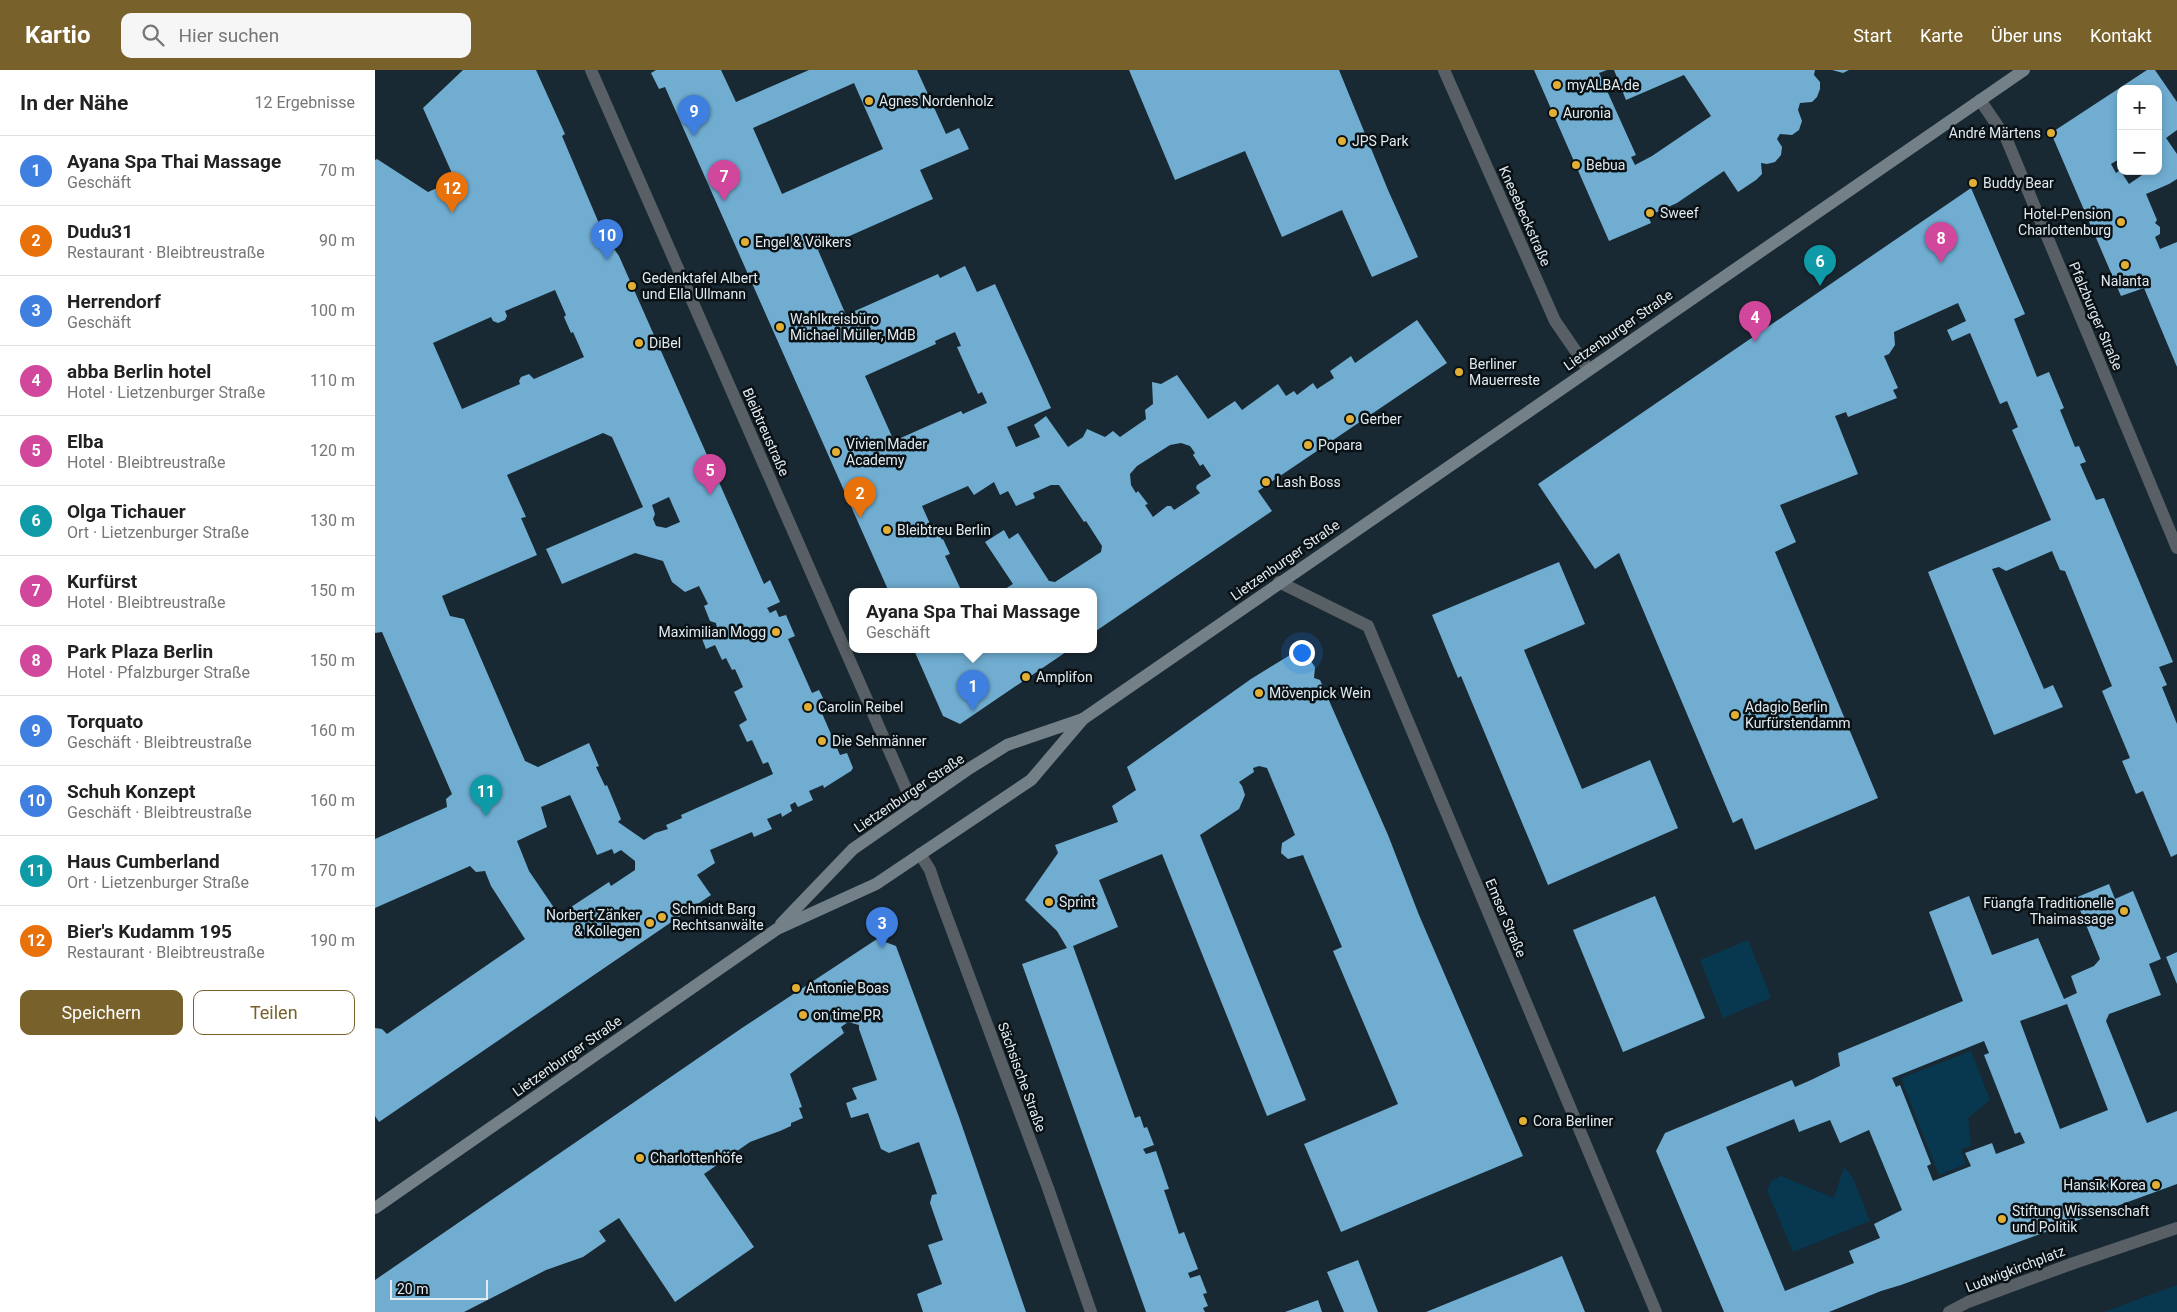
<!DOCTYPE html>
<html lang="de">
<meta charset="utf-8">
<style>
:root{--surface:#fff;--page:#f6f6f6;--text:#222;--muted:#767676;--line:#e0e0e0;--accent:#78612a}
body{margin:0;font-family:Roboto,sans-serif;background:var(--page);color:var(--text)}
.controls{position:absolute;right:15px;top:15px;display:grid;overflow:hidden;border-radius:10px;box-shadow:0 2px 8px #0003}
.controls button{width:45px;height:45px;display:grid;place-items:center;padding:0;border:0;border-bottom:1px solid var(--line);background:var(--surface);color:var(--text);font:25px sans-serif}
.scale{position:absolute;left:15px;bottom:12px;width:98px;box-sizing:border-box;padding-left:5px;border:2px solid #e0eaf0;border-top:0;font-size:14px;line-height:18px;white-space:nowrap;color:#e0eaf0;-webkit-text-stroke:4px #0a1115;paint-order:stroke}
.you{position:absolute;left:926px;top:582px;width:18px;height:18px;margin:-12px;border:4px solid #fff;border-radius:50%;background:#1a73e8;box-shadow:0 0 0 8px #1a73e833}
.badge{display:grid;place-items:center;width:32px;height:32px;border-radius:50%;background:var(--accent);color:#fff;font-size:16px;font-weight:700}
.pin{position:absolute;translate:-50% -41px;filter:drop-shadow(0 1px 2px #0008)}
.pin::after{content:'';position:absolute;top:26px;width:18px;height:15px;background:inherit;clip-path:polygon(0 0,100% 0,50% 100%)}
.popup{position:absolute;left:474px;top:518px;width:248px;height:65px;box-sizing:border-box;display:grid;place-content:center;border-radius:10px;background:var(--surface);filter:drop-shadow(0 1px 4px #0005);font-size:16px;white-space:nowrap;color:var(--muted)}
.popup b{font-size:19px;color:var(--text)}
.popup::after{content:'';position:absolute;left:50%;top:100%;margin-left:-10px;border:10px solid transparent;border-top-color:var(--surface)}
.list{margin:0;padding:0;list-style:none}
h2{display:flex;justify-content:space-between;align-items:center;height:65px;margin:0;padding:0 20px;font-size:21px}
h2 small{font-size:16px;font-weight:400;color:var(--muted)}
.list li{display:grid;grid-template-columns:32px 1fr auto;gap:15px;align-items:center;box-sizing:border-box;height:70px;padding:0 20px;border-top:1px solid var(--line)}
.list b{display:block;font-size:19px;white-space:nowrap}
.list p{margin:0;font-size:16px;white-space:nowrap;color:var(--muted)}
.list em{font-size:16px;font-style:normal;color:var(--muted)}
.actions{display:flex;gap:10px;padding:15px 20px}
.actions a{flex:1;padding:11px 0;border:1px solid var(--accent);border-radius:10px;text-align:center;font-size:18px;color:var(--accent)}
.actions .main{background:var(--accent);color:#fff}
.icon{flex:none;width:28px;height:28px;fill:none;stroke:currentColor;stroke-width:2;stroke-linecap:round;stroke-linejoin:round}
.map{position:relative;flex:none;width:1802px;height:1242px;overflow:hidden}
header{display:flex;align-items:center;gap:30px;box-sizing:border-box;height:70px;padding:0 25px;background:var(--accent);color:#fff}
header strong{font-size:24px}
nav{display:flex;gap:28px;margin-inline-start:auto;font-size:18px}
.search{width:350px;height:45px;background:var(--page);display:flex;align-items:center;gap:12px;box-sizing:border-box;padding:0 18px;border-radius:10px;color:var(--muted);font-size:19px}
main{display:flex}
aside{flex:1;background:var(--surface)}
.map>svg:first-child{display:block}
.green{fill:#07384f}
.building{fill:#70add1;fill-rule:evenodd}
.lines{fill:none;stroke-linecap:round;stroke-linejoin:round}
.service{stroke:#586065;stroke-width:12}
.minor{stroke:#586065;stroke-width:12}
.secondary{stroke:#738087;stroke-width:12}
.poi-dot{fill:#e1af34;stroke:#0a1115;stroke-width:2}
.labels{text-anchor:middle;stroke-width:5;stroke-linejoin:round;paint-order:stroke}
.poi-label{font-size:14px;fill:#e0eaf0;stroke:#0a1115;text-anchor:start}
.street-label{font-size:14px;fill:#e0eaf0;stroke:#0a1115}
</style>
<header>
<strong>Kartio</strong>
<div class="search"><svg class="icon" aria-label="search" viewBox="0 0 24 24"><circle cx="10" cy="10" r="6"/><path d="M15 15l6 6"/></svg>Hier suchen</div>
<nav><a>Start</a><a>Karte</a><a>Über uns</a><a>Kontakt</a></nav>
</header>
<main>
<aside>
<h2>In der Nähe<small>12 Ergebnisse</small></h2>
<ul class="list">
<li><span class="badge" style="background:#3f7fe0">1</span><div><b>Ayana Spa Thai Massage</b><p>Geschäft</p></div><em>70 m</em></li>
<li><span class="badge" style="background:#e8710a">2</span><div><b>Dudu31</b><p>Restaurant · Bleibtreustraße</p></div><em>90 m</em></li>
<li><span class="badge" style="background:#3f7fe0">3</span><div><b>Herrendorf</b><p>Geschäft</p></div><em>100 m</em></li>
<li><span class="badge" style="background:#d1479c">4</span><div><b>abba Berlin hotel</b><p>Hotel · Lietzenburger Straße</p></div><em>110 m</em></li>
<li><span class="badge" style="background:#d1479c">5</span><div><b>Elba</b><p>Hotel · Bleibtreustraße</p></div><em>120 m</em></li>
<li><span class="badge" style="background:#0f9aa8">6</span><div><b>Olga Tichauer</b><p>Ort · Lietzenburger Straße</p></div><em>130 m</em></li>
<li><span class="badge" style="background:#d1479c">7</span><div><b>Kurfürst</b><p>Hotel · Bleibtreustraße</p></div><em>150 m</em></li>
<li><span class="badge" style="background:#d1479c">8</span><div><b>Park Plaza Berlin</b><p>Hotel · Pfalzburger Straße</p></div><em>150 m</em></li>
<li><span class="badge" style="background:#3f7fe0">9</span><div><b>Torquato</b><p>Geschäft · Bleibtreustraße</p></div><em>160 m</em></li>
<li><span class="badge" style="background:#3f7fe0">10</span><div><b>Schuh Konzept</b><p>Geschäft · Bleibtreustraße</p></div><em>160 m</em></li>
<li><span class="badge" style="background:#0f9aa8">11</span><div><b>Haus Cumberland</b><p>Ort · Lietzenburger Straße</p></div><em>170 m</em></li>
<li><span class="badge" style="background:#e8710a">12</span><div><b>Bier's Kudamm 195</b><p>Restaurant · Bleibtreustraße</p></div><em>190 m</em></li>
</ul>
<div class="actions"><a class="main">Speichern</a><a>Teilen</a></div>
</aside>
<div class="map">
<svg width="1802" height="1242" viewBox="0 0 1802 1242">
<rect width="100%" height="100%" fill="#192933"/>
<g class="green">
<path d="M1373,870L1396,928L1348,948L1325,890Z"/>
<path d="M1596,981L1615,1030L1593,1048L1596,1076L1586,1079L1591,1094L1564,1105L1526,1008Z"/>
<path d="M1469,1097L1477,1106L1495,1151L1418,1182L1392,1120L1396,1111L1406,1106L1459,1128Z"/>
<path d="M1802,1215V1242H1729Z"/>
</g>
<g class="building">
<path d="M88,0H161L190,64L187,66L228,163L244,186L389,514L395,510L405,532L392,538L395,543L401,540L404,547L411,545L420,566L413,569L437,623L444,620L453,638L446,641L465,685L472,683L478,698L476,701L449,718L448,715L434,721L438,730L423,737L420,732L415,735L417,741L407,747L406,743L392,749L397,759L379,767L377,762L335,780L340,793L322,805L336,825L4,1052L0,1046V958L7,959L12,964L150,869L116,816L110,801L101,802L95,796L0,838V769L72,737L71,729L77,724L7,562L0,563V90L2,89L53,122L80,110L48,38ZM180,220L191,245L189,247L196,263L198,262L209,287L159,309L154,304L146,307L144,311L145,314L87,339L58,273L116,247L118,251L123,253L130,250L132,246L130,241ZM228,363L237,367L268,437L171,479L187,514L260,483L288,491L297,512L310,522L324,516L333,534L329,536L335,551L341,553L342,558L326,566L331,579L340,575L347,590L351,588L357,600L360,599L368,617L359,622L372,650L364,655L372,672L377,670L388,694L393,692L398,704L306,745L307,748L291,755L293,759L280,763L269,770L243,752L246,749L232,715L230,716L221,697L224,696L214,673L163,697L150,691L89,549L75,546L67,526L162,485L146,448L151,447L132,405ZM294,427L305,452L291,458L281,456L278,449L280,444L277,435ZM195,725L222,785L237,779L239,784L246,780L260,791V800L236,816L234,812L184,845L154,801L142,771L172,757L166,737Z"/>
<path d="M281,0H346L361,32L434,0H542L571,64L584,58L594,79L545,100L558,129L443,180L471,245L563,204L565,208L590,196L602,222L620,214L676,338L632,357L641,377L665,367L659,355L671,346L693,377L708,367L712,359L730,367L738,361L745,367L771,349L770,340L778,334L777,312L786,314L802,305L833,349L860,331L867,340L903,314L911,326L919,321L922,325L938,313L942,319L959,308L955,301L976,286L980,293L1042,250L1072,293L883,421L897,441L718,563V522H625L638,514L610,472L629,460L634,469L643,463L674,511L680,512L726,482L727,476L711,451L709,452L684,415H676L658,423L660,428L641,436L633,421L625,425L619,412L599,425L593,416L547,436L556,456L559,454L567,470L568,469L575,484L570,486L587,522H514L290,17L284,19L276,3ZM479,13L508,79L407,124L378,58ZM580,262L586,276L582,277L603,324L607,322L612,333L588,344L586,341L519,371L490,306L561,274L560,271ZM806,373L815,376L820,383L818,385L825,396L828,394L836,406L822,415L821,418L825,423L799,440L796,436H792L778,447L770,435L773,434L763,421L761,423L756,415L755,404L762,396L795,375Z"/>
<path d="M754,0H964L1013,120L1043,187L997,207L967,140L907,167L870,81L800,110Z"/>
<path d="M1159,0H1232L1224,3L1261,85L1256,87L1260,95L1277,86L1336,46L1309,5L1251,30L1239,0H1440L1439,5L1445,12V19L1442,27L1437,32L1425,33L1423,40L1427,51L1424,60L1417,65L1405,64L1402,69L1407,77L1406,85L1400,92L1392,94L1386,93L1387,104L1381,110L1363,122L1349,101L1302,133L1273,146L1276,153L1234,171Z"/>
<path d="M1457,0H1474L1468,3Z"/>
<path d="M1772,0H1780L1802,32V60L1791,68L1802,84V109L1794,114L1771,124L1782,150L1780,153L1785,157V164L1780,167L1785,179L1802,172V297L1769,218L1746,226L1676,63ZM1746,19H1783V101H1773L1754,114L1745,100L1741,103L1736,94L1746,88Z"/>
<path d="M1596,118L1650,244L1639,249L1662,307L1674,302L1689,338L1685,340L1700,377L1704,376L1711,392L1705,394L1721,430L1729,428L1798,592L1784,597L1792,615L1787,617L1802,654V784L1796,787L1768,721L1761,724L1747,691L1755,688L1727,621L1737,616L1690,501L1685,500L1677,481L1631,501L1624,497L1617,499L1669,619L1678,615L1688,637L1619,665L1553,502L1676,450L1637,360L1643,357L1632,331L1625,334L1595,263L1577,271L1572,260L1591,251L1583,233L1519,262L1520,275L1514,284L1509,286L1523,318L1518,320L1522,328L1473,347L1471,342L1460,346L1483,404L1405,435L1421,472L1400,482L1503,728L1380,780L1367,748L1358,753L1244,483L1220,499L1163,414Z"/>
<path d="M1184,492L1210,554L1149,580L1207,719L1275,690L1303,758L1173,815L1086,606L1083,608L1057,545Z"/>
<path d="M539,580H694L585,654L568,646Z"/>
<path d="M920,582L931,584L940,597L939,608L945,610L1013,765L1044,845L1148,1086L966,1162L929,1074L1023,1034L958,881L967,877L928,785L913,789L906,783L907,773L920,765L892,698L884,696L878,698L879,702L864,712L867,716L870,725L864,739L825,765L931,1030L892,1046L787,784L724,810L743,857L698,876L760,1048L765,1046L769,1058L772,1057L779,1075L768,1079L771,1084L781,1081L794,1119L789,1120L804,1164L809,1162L823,1199L813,1203L815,1208L825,1205L832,1223L828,1224L833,1236L828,1238L830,1242H771L647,894L692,878L682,861L650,830L683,783L680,775L743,752L737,736L761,720L752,697L876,609Z"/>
<path d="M1734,814L1740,829L1758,821L1786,889L1774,894L1786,925L1734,944L1731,951L1772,1053L1802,1041V1114L1526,1215L1506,1221L1454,1242H1349L1281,1081L1290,1063L1417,1010L1420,1017L1436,1010L1465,996L1463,983L1588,931L1554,842L1594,826L1617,885L1663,868L1689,929L1702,923L1696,906L1719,896L1725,889L1700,828ZM1692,934L1733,1040L1685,1059L1645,951ZM1609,971L1614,983L1609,985L1640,1064L1645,1062L1650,1073L1621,1084L1617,1073L1590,1083L1596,1096L1558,1111L1552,1096L1556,1094L1525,1015L1521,1017L1517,1008ZM1419,1049L1424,1062L1455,1050L1465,1073L1494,1060L1527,1140L1499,1154L1505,1168L1474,1181L1479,1193L1410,1221L1351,1077Z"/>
<path d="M1280,826L1330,948L1248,982L1198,860Z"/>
<path d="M502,869L521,876L584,1047L651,1242H548L542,1224L567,1214L553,1175L568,1170L555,1133L557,1125L562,1124L544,1072L514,1083L506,1079L493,1043L476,1048L471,1033L482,1029L477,1018L502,1010L484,959V955L473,952L466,957L469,963L415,1004L427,1037L424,1038L428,1048L416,1053V1056L405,1061L375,1072L329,1104L379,1177L300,1232L244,1148L224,1161L231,1171L208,1187L171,1200L89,1242H0V1210L367,958Z"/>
<path d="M1802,882V914L1791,887Z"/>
<path d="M1187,1186L1210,1242H1051L1154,1200Z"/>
<path d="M983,1190L1003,1242H969L952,1202Z"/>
<path d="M943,1230L947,1242H910Z"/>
</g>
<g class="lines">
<path class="service" d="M904,512L993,556"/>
<g class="minor">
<path d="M216,0L539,737"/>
<path d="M1069,0L1180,251L1213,299"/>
<path d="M1605,30L1631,68L1802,478"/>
<path d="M993,556L1281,1242"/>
<path d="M545,784L555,800L560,815L673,1118L716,1242"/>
<path d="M1574,1242L1593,1232L1699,1193L1802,1158"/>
</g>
<g class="secondary">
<path d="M406,854L478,779L592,700L632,675L708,649"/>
<path d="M0,1138L402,859L501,814L656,710L708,649L1649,0"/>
</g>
</g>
<g class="poi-dot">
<circle cx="1182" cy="15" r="5"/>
<circle cx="494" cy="31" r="5"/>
<circle cx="1178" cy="43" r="5"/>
<circle cx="1676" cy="63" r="5"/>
<circle cx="967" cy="71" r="5"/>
<circle cx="1201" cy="95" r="5"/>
<circle cx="1598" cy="113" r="5"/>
<circle cx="1275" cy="143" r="5"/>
<circle cx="1746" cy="152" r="5"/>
<circle cx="370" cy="172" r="5"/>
<circle cx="1750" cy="195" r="5"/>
<circle cx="257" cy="216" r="5"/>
<circle cx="405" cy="257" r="5"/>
<circle cx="264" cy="273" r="5"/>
<circle cx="1084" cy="302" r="5"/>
<circle cx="975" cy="349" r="5"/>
<circle cx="933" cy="375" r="5"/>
<circle cx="461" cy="382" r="5"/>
<circle cx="891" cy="412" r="5"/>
<circle cx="512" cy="460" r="5"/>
<circle cx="401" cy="562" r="5"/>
<circle cx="651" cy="607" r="5"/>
<circle cx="884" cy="623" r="5"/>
<circle cx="433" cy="637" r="5"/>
<circle cx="1360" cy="645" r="5"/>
<circle cx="447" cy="671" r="5"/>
<circle cx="674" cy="832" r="5"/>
<circle cx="1749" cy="841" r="5"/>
<circle cx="287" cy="847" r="5"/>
<circle cx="275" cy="853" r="5"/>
<circle cx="421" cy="918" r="5"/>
<circle cx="428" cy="945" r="5"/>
<circle cx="1148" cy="1051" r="5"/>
<circle cx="265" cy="1088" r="5"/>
<circle cx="1781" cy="1115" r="5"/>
<circle cx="1627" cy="1149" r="5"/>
</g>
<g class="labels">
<g class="poi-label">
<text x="1192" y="20">myALBA.de</text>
<text x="504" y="36">Agnes Nordenholz</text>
<text x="1188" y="48">Auronia</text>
<text x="1666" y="68" text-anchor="end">André Märtens</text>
<text x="977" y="76">JPS Park</text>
<text x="1211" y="100">Bebua</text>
<text x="1608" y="118">Buddy Bear</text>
<text x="1285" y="148">Sweef</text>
<text x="1736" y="149" text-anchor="end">Hotel-Pension<tspan x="1736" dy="16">Charlottenburg</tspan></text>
<text x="380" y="177">Engel &amp; Völkers</text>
<text x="267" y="213">Gedenktafel Albert<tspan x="267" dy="16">und Ella Ullmann</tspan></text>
<text x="1750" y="216" text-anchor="middle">Nalanta</text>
<text x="415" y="254">Wahlkreisbüro<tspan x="415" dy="16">Michael Müller, MdB</tspan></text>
<text x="274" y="278">DiBel</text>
<text x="1094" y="299">Berliner<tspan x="1094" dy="16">Mauerreste</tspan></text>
<text x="985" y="354">Gerber</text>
<text x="471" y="379">Vivien Mader<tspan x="471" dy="16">Academy</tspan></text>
<text x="943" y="380">Popara</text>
<text x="901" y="417">Lash Boss</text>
<text x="522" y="465">Bleibtreu Berlin</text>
<text x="391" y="567" text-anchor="end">Maximilian Mogg</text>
<text x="661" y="612">Amplifon</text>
<text x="894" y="628">Mövenpick Wein</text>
<text x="443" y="642">Carolin Reibel</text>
<text x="1370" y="642">Adagio Berlin<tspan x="1370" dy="16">Kurfürstendamm</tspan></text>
<text x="457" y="676">Die Sehmänner</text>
<text x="684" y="837">Sprint</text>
<text x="1739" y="838" text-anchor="end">Füangfa Traditionelle<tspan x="1739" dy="16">Thaimassage</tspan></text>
<text x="297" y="844">Schmidt Barg<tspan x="297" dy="16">Rechtsanwälte</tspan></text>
<text x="265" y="850" text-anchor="end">Norbert Zänker<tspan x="265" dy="16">&amp; Kollegen</tspan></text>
<text x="431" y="923">Antonie Boas</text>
<text x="438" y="950">on time PR</text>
<text x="1158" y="1056">Cora Berliner</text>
<text x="275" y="1093">Charlottenhöfe</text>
<text x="1771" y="1120" text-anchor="end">Hansīk Korea</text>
<text x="1637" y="1146">Stiftung Wissenschaft<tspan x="1637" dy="16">und Politik</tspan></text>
</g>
<g class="street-label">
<text transform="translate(1150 146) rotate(66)" y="5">Knesebeckstraße</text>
<text transform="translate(1721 246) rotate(67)" y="5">Pfalzburger Straße</text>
<text transform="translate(1243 260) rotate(-35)" y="5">Lietzenburger Straße</text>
<text transform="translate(391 362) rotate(66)" y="5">Bleibtreustraße</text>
<text transform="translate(910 490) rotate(-35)" y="5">Lietzenburger Straße</text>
<text transform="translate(534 723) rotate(-34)" y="5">Lietzenburger Straße</text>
<text transform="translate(1131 848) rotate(67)" y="5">Emser Straße</text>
<text transform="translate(192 986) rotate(-35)" y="5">Lietzenburger Straße</text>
<text transform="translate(647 1007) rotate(70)" y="5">Sächsische Straße</text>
<text transform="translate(1640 1199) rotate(-21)" y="5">Ludwigkirchplatz</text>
</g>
</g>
</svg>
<div class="controls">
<button>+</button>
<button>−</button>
</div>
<div class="scale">20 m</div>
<div class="you"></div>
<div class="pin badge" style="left:598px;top:641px;background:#3f7fe0">1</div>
<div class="popup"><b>Ayana Spa Thai Massage</b>Geschäft</div>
<div class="pin badge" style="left:485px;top:448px;background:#e8710a">2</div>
<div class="pin badge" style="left:507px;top:878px;background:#3f7fe0">3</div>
<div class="pin badge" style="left:1380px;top:272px;background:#d1479c">4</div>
<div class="pin badge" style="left:335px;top:425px;background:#d1479c">5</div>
<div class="pin badge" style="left:1445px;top:216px;background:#0f9aa8">6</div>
<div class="pin badge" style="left:349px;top:131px;background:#d1479c">7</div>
<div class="pin badge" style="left:1566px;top:193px;background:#d1479c">8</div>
<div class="pin badge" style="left:319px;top:66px;background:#3f7fe0">9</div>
<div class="pin badge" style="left:232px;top:190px;background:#3f7fe0">10</div>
<div class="pin badge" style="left:111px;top:746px;background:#0f9aa8">11</div>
<div class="pin badge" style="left:77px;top:143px;background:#e8710a">12</div>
</div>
</main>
